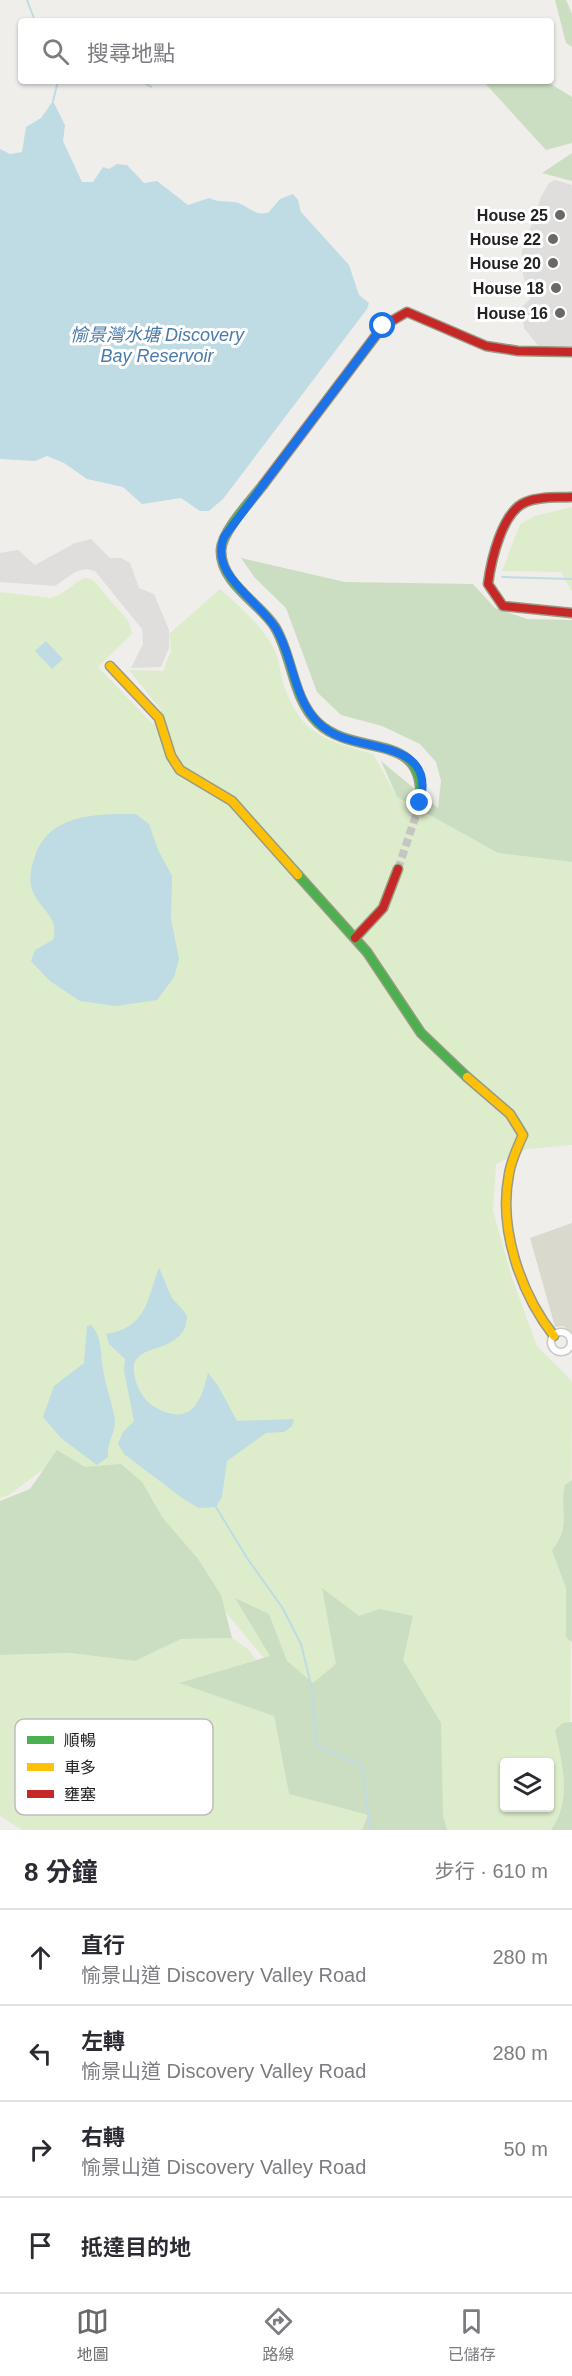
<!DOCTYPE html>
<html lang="zh-TW">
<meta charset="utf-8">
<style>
:root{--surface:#fff;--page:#f7f7f7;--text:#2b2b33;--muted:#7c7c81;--line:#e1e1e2;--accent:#6a6968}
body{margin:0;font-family:Arial,"Noto Sans TC",sans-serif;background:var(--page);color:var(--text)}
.controls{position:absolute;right:18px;bottom:18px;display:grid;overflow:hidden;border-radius:6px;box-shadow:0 2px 4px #0004}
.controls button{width:54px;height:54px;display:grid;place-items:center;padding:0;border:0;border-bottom:2px solid var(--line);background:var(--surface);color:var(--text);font:30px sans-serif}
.stop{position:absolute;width:18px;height:18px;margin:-14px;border:4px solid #1a73e8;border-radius:50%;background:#fff}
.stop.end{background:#1a73e8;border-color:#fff;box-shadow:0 2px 6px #0008}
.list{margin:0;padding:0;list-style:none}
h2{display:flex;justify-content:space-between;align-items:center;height:78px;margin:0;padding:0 24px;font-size:26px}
h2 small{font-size:20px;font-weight:400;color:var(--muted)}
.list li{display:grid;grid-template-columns:39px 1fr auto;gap:18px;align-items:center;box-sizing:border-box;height:96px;padding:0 24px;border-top:2px solid var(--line)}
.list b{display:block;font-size:22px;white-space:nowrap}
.list p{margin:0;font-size:20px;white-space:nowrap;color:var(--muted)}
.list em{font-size:20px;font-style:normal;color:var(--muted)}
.icon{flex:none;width:33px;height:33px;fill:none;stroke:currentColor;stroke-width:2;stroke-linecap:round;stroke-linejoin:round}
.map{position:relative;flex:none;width:572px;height:1830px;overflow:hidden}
.search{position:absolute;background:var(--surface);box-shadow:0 2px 4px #0004;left:18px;right:18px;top:18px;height:66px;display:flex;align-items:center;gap:15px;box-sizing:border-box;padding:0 21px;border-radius:6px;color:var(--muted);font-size:22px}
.sheet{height:462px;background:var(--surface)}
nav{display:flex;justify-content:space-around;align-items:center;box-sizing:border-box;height:84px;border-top:2px solid var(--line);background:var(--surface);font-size:16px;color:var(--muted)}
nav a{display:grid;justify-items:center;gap:3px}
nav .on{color:var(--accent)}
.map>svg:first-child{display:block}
.residential{fill:#dfdedc}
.construction{fill:#d9d9cd}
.grass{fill:#ddeccb;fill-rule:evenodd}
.forest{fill:#cbdec1}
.water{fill:#bfdbe3}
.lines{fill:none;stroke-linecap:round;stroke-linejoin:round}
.stream{stroke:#bfdbe3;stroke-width:2}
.secondary-tunnel{stroke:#c7c5c3;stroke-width:8;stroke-dasharray:8 4;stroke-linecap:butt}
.street-casing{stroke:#c9c8c7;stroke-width:9}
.fast-casing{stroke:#999a82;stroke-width:11}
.slow-casing{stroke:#999a82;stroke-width:11}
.jam-casing{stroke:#999a82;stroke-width:11}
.street{stroke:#fdfcfc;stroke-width:6}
.fast{stroke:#4caf50;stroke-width:8}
.slow{stroke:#ffc107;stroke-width:8}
.jam{stroke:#c62828;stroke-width:8}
.route{stroke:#1a73e8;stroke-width:8}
.poi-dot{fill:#6a6968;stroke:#fff;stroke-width:2}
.labels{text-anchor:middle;stroke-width:6;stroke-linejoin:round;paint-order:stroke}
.poi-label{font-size:16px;font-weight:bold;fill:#222;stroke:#fff;text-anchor:end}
.water-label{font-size:18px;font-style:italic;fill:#4a7aab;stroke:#fff}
.key{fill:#fff;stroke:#bdbdbd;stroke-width:1.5}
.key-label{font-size:16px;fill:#222}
</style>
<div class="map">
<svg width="572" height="1830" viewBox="0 0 572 1830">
<rect width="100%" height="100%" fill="#f0eeeb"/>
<g class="residential">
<path d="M555,180L572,185V348H540L524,328L521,308L530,299L523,275L522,251L541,197L549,183Z"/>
<path d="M91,539L110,558H121L130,563L139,588L154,594L169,630V648L161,667L131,668L143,644L142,629L95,571L86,569L75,572L55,586L0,582V553L18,550L35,565L75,543Z"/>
</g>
<path class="construction" d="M572,1223V1332L563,1326L555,1327L530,1238Z"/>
<g class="grass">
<path d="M572,507V592L561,572L502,571L520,524L535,516Z"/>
<path d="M84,578L92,579L129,622L132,634L98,667L153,724L161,710L129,670L163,671L171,651L169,634L220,589C239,606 264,627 275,651C280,661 280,675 284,686C302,736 326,740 373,754L397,797L498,853L572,862V1145L527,1149L496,1164L493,1211L512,1278L537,1346L572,1381L570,1830H419L293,1693L123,1489L49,1465L9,1495L0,1498V592L51,598C63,595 72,584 84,578ZM504,1762H550V1808H504Z"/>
<path d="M232,1638L248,1649L256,1660L180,1683L274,1716L289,1794L368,1815L362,1830H22L0,1816V1655L70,1653L134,1661L181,1639Z"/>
</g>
<g class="forest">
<path d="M555,0H566L572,14V47L566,43Z"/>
<path d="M483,81H546L572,97V143L546,150Z"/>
<path d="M572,153V181L542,173Z"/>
<path d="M241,558L345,582L473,584L495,608L527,619L572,620V862L498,853L397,797L381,761L438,808L441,781L436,762L420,744L382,726L341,715L317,692L286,608L255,578Z"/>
<path d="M57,1450L85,1467L121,1464L142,1482L162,1517L198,1559L221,1595L232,1638L181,1639L135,1661L70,1653L0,1655V1501L30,1489Z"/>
<path d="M572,1480V1642L566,1637V1588L552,1550C572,1526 559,1511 565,1485Z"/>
<path d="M322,1588L359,1616L380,1609L413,1616L403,1660L441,1723L443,1815L447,1830H362L368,1815L289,1794L274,1716L179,1683L270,1656L235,1598L269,1614L287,1661L313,1683L336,1664Z"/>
<path d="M572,1722V1830H551C572,1802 563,1765 555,1730L563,1723Z"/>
</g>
<g class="water">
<path d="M53,101L65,125L63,141L82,182H93L103,167L109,169L117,164L127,165L144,183L157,181L188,205L209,198C218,202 223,201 233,202C247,203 254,218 269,212L280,199L293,194L298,200L301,212L349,265L359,295L369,303L367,309L223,499L209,511H200L181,498L142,504L123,487L87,479L64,463L47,456L35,461L0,459V149L10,154L22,152L26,127L41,118Z"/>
<path d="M46,641L63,659L52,669L35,651Z"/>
<path d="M136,814L149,824L158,850L172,876L171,919L179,959L174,977L157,1000L116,1006L80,1001L50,981L31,961L35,950L53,940C60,917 41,911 33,892C28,882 31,867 35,856C50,813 97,814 136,814Z"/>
<path d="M159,1268C164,1277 167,1289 172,1298C176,1303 184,1310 187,1316C187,1317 186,1324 186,1325C174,1360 118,1337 138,1387C144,1401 153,1408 168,1413C196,1421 203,1393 208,1373L217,1384L237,1421L294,1419L292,1426L284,1432L266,1433L227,1461L222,1497L216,1507L199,1508L185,1500L124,1454L118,1444L123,1432L134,1421L124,1371L125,1359L109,1344L106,1334C147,1328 147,1299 159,1268Z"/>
<path d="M91,1325C103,1338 100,1354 103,1369C106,1387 112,1403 115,1420C115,1434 107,1441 108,1457L97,1465L61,1438L43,1417L54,1386L84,1363L87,1326Z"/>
</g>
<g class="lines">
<g class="stream">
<path d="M27,0L35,21"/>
<path d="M142,81L151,87"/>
<path d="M53,101L58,81"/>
<path d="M502,577L572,579"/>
<path d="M216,1507L247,1558L282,1607L301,1644L312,1689L316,1745L362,1766L370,1830"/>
</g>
<path class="secondary-tunnel" d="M398,869L420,803"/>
<g class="street-casing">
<circle id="street" cx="561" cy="1342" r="10"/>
</g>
<g class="fast-casing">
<g id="fast">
<path d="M263,485C251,501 222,531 221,550C220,583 260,603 275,627C293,657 292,698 318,723C357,759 427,729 420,803"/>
<path d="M298,875L367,952L421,1033L467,1077"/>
</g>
</g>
<g class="slow-casing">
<g id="slow">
<path d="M110,666L159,718L171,756L180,770L232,801L298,875"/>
<path d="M467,1077L510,1114L523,1135C517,1148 511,1161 509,1174C498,1229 521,1294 554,1336"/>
</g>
</g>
<g class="jam-casing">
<g id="jam">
<path d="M263,485L383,326L407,312L486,346L518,351L572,352"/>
<path d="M572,497C557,498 540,496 526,502C502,511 491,561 488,584L503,606L572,613"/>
<path d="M355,938L383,908L398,869"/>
</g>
</g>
<use href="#street" class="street"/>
<use href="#fast" class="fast"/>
<use href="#slow" class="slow"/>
<use href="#jam" class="jam"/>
</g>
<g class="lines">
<path class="route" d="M383,326L224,537C209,574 257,599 275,627C296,660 292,708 329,731C360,752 438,739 420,803"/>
</g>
<g class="poi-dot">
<circle cx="560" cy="215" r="6"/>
<circle cx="553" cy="239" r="6"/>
<circle cx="553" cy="263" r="6"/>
<circle cx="556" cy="288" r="6"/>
<circle cx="560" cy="313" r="6"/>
</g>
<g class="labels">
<g class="poi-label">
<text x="548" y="221">House 25</text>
<text x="541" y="245">House 22</text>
<text x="541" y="269">House 20</text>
<text x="544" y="294">House 18</text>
<text x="548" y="319">House 16</text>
</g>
<g class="water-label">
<text x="157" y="341">愉景灣水塘 Discovery<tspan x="157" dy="21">Bay Reservoir</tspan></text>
</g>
</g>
<rect x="15" y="1719" width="198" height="96" rx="9" class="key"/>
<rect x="27" y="1736" width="27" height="8" fill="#4caf50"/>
<rect x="27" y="1763" width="27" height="8" fill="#ffc107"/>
<rect x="27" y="1790" width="27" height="8" fill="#c62828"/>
<g class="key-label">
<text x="64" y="1746">順暢</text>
<text x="64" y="1773">車多</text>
<text x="64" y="1800">壅塞</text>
</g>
</svg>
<div class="controls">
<button><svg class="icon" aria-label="layers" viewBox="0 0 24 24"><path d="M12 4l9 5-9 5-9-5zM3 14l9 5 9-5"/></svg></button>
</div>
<div class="stop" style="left:383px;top:326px"></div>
<div class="stop end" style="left:420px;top:803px"></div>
<div class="search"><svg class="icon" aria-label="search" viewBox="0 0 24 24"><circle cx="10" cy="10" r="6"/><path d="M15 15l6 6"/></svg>搜尋地點</div>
</div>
<section class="sheet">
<h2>8 分鐘<small>步行 · 610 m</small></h2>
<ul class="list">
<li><svg class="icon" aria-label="ahead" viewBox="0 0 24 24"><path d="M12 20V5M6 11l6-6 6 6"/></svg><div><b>直行</b><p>愉景山道 Discovery Valley Road</p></div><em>280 m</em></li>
<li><svg class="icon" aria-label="left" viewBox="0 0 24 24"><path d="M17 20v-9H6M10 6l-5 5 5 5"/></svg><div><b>左轉</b><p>愉景山道 Discovery Valley Road</p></div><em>280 m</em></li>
<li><svg class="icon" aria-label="right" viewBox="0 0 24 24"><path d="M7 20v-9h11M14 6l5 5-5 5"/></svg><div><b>右轉</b><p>愉景山道 Discovery Valley Road</p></div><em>50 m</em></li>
<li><svg class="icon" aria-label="arrive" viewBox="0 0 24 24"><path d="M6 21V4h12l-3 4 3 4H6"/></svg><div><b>抵達目的地</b></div></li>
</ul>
</section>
<nav>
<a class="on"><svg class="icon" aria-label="map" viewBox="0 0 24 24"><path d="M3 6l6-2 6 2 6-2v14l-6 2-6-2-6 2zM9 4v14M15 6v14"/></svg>地圖</a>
<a><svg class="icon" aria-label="directions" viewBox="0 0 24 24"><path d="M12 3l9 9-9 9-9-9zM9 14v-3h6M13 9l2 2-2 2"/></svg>路線</a>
<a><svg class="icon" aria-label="saved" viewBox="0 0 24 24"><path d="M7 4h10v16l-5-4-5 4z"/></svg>已儲存</a>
</nav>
